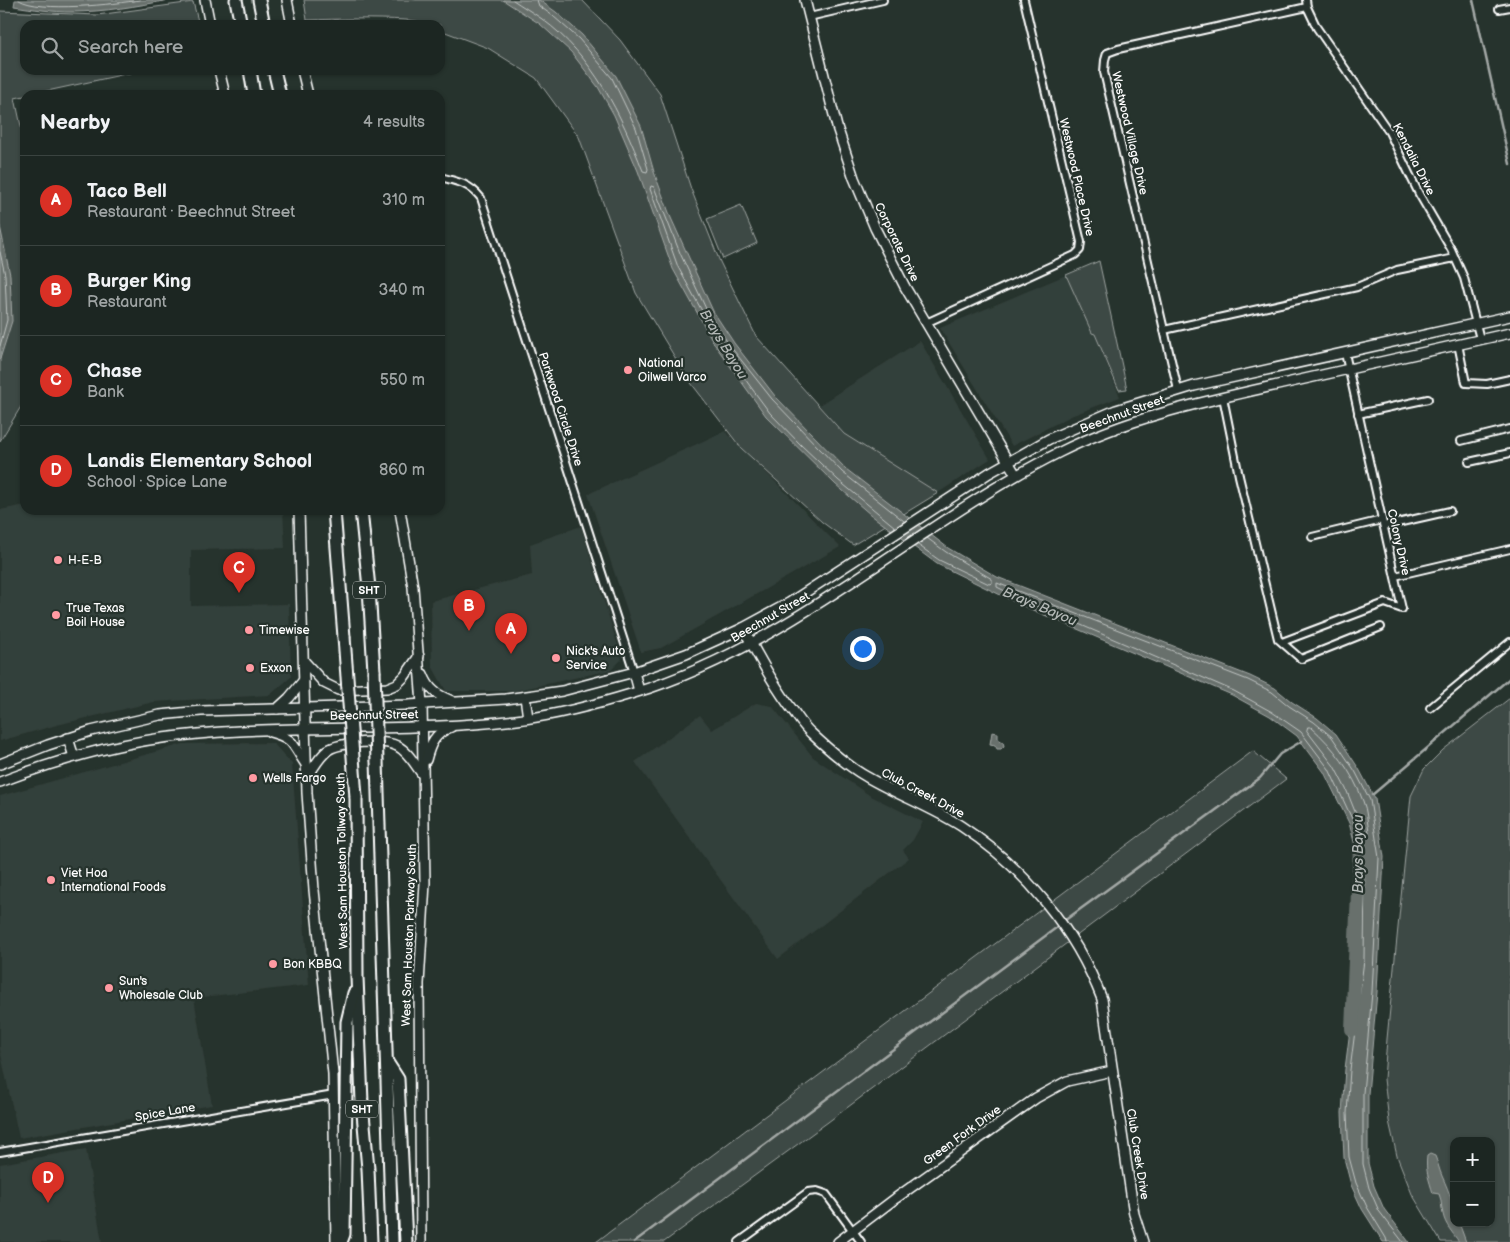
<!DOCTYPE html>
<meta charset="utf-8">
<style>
:root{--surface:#1c2622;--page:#252e2a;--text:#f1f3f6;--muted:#a0a5a5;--line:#3a4340;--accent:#d93025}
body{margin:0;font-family:"Balsamiq Sans",sans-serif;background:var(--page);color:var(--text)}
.controls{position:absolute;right:15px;bottom:15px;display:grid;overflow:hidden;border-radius:10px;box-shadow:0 1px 4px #0004}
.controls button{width:45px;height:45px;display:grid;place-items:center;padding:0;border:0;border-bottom:1px solid var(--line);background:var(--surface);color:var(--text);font:25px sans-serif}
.you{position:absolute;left:862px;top:648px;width:18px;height:18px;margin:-12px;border:4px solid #fff;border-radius:50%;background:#1a73e8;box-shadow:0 0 0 8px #1a73e833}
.badge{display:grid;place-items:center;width:32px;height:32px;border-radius:50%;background:var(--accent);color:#fff;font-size:16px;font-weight:700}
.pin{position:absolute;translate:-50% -41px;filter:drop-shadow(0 1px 2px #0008)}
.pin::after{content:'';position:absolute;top:26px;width:18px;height:15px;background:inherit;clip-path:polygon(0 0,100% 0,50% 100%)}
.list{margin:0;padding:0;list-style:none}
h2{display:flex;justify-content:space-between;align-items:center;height:65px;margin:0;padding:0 20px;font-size:21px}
h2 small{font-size:16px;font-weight:400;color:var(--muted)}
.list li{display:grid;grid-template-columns:32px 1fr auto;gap:15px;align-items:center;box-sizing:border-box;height:90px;padding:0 20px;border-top:1px solid var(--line)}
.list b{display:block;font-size:19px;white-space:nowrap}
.list p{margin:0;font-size:16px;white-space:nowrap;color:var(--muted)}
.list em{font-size:16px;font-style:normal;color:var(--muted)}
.icon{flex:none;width:28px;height:28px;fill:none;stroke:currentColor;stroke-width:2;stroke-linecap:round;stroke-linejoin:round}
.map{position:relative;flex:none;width:1510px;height:1242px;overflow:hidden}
.search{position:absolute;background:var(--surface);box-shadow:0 1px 4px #0004;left:20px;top:20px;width:425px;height:55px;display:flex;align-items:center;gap:12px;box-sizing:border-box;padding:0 18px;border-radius:15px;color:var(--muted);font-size:19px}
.panel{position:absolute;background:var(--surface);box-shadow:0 1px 4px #0004;left:20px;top:90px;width:425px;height:425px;border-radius:15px}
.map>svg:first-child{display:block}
.built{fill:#333f3a}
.green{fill:#3e4944;stroke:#9ea4a2;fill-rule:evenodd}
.water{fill:#67706c;stroke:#a4a9a7}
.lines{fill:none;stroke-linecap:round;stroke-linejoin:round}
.shore{stroke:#c2c6c4;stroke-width:1}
.stream{stroke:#a4a9a7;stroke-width:2.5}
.river{stroke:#67706c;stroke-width:14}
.street-casing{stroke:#fff;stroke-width:10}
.secondary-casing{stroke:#fff;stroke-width:12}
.highway-casing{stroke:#fff;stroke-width:15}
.street{stroke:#26332d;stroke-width:6}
.secondary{stroke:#26332d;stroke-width:9}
.highway{stroke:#26332d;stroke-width:11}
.highway-bridge-casing{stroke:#fff;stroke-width:15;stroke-linecap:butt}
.highway-bridge{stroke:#26332d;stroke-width:11}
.poi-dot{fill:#ff9aa2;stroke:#26332d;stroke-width:2}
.labels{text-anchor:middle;stroke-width:4.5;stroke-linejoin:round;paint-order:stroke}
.shield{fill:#26332d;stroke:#bec2c0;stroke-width:1}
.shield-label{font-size:11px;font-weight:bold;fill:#fff}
.street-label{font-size:12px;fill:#fff;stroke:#26332d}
.poi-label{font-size:12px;fill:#fff;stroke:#26332d;text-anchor:start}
.water-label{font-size:14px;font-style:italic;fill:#b3b8b6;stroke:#26332d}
</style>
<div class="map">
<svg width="1510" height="1242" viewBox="0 0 1510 1242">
<rect width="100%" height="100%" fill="#26332d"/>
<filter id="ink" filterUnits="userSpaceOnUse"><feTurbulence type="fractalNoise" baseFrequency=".02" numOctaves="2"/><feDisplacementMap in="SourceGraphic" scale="10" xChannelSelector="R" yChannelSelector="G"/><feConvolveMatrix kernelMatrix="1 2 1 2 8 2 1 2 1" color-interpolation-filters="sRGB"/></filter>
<g filter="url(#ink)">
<g class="built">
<path d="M1066,275L1092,332L1095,334L1120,397L1071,416L1012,446L940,328Z"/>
<path d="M920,341L990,459L938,493L844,434L819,405Z"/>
<path d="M725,431L840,547L661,648L641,652L588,494Z"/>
<path d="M25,505V510H283L285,548L191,550V606L289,604L291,677L270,695L154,702L57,725L0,741V510Z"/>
<path d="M581,526L622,659L611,670L514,691H446L432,666L431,601L532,575L530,544Z"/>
<path d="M756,703L772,706L813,757L869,795L923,822L913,840L903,850L909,858L778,959L635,762L700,715L712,730Z"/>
<path d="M273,743L292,764L309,985L194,998L212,1105L19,1138L0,1050V796L183,744Z"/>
<path d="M86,1149L102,1242H0V1164Z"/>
</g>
<g class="green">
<path d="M304,0H582L620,40L660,94L691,189L720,262L756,336L844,434L938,493L853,545L822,522L741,448L688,379L636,293L579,137L536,78L488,48L440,30V25C427,25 418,20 406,20C373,18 340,19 307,20Z"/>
<path d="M193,2L199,25H25V70H144L15,98L25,145V400L0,441V11L97,15Z"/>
<path d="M741,205L757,243L723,259L707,219Z"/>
<path d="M1099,261L1127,389L1119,390L1095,334L1092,333L1066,275Z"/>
<path d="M1510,698V1242H1441L1412,1194L1397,1156L1389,1121L1384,1079L1387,1039L1411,796L1424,769L1443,750ZM1454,1141H1491V1223H1454Z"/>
<path d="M1253,751L1286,779L828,1122L664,1242H596Z"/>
</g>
<g class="water">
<path d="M15,0H169C137,6 104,12 72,12C53,12 33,9 14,6Z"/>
<path d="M503,0H539L556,12L582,35L616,76L641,126L654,172L671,218L713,311L734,343L775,396L846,469L948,548L997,577L1250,676L1275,688L1292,702L1317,718L1336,734L1359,769L1375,799L1384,857L1377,992L1368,1094V1163L1374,1186L1384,1209L1409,1242H1383L1362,1209L1351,1185L1344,1158L1342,1113L1345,1069L1359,960L1360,864L1349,823L1324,772L1297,736L1270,716L1232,695L1021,605L937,564L871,515L835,484L766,416L715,345L673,269L638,171L614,115L598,87L571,52L540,24Z"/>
<path d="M0,226L10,275L12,321L0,359Z"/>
<path d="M992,732L998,733V739L1003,742L1004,746L1001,749H997L995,745L990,744Z"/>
<path d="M1430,1154L1435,1156C1438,1163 1439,1169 1442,1176C1450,1194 1454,1203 1454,1223H1459L1466,1242H1459C1453,1233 1445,1225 1443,1214C1441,1207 1442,1201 1439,1194L1433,1193C1429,1180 1425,1170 1427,1156Z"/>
</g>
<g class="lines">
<g class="shore">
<path d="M19,0C40,13 115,4 140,0"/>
<path d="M513,0C522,6 532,12 542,19C593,56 621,114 643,171L647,172L648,169L636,128L612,78L579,39L553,16L539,6L537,0"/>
<path d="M0,252L5,275L7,320L0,346"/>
<path d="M895,527L838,480L801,445L770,413L750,386L719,342L678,267L650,189L651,186L654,187L680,253L708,313L730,346L772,399L842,472L904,521"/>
<path d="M918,545L939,560L989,584L992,583V579L946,552L927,538"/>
<path d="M1308,727H1311C1333,746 1353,773 1363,801C1367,810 1367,822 1369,832L1367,835L1364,834L1346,789L1334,766L1307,731Z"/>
<path d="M1387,1242L1386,1238L1367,1207L1356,1183L1349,1157L1347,1113L1350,1070L1364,960L1365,864L1353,821L1329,769L1301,732L1272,712L1234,691L1023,600L997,587V583L1248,680L1272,692L1289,706L1314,722L1332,737L1355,771L1370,800L1379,858L1372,992L1363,1093V1164L1369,1188L1379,1211L1403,1242"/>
</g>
<g class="stream">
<path d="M1473,0L1510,164"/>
<path d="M1372,795L1510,678"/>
<path d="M1064,921L1260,778L1280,754L1302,741"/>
<path d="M634,1242L1060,925"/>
</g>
<path class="river" d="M1352,1029L1360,846"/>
<g class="street-casing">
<g id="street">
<path d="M1306,0L1307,7L1317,28L1389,132L1419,194L1451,249L1464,278L1480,339"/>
<path d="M1499,9L1510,7"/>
<path d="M809,17L883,0"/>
<path d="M440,177C457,181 470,184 481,198L634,672"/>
<path d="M926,323L1075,255L1080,250L1081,242L1024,0"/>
<path d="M1164,330L1357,287L1397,270L1455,258"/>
<path d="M1458,344L1466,383L1487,384L1510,379"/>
<path d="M1178,390L1104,72L1105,60L1107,53L1118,49L1307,7"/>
<path d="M1223,397L1239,476L1278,639L1301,659L1381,627"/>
<path d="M1358,414L1428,399"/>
<path d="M1461,441L1510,429"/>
<path d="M1469,462L1510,453"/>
<path d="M1384,526L1450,511"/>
<path d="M1312,537L1382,520"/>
<path d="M1395,576L1510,549"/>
<path d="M1282,642L1385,603L1402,609L1345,353"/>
<path d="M1430,708L1510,642"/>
<path d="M0,1152L334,1095"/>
<path d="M739,1242L808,1192L817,1191L826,1194L861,1242"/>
</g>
</g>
<g class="secondary-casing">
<g id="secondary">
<path d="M205,0L210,25"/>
<path d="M287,0L292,25"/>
<path d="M805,0L837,127L854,178L875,228L905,287L1016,475"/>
<path d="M219,70L225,95"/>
<path d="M302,70L308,95"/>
<path d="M299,510L307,793L314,890L333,1074L336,1242"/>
<path d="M400,510L413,587L422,704L425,883L419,984L421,1242"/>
<path d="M743,628C759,657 774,686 794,712C799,719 804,727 811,733C827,748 847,766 867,777C898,795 931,807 961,826C1024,867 1075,929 1102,999L1134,1214L1143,1242"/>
<path d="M304,661L324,683L338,690L387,688L397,684L405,676L419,656"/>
<path d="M634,672L639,691"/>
<path d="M423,674C429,690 437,695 452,701"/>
<path d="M525,697L528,718"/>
<path d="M277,709L289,698L304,680"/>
<path d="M270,732C295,739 292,744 305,763"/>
<path d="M68,738L74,757"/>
<path d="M426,760C430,744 435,733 451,727"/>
<path d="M0,764L48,745L91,731L160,715L201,711L408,705L506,699L562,691L634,672L686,654L743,628L789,603L989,473L1049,439L1116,410L1194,386L1510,316"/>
<path d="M307,778C313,768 319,757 328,750C340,742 384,739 397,746C408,751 415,765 423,775"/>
<path d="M0,782C55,761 121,742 179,736C294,723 410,734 524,719C562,714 598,704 634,693C793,645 914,525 1060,452C1130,417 1206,401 1282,384C1358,367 1434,350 1510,333"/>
<path d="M838,1242L896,1198L1036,1098L1067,1081L1112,1071"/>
</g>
</g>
<g class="highway-casing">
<g id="highway">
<path d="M236,0L241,25"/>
<path d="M259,0L264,25"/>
<path d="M250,70L254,95"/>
<path d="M274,70L280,95"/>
<path d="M334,510L344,637"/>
<path d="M361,510L369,588L374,671"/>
<path d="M377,761L392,1242"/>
<path d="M356,797L357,977L362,1102L368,1169L371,1242"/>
<path d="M387,1062L398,1079L406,1242"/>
<path d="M341,1242L344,1234L347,1022L354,993"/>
</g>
</g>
<use href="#street" class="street"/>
<use href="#secondary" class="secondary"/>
<use href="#highway" class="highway"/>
<g class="highway-bridge-casing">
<g id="highway-bridge">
<path d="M344,637L356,797"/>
<path d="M374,671L377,761"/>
</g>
</g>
<use href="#highway-bridge" class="highway-bridge"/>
</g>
</g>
<g class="poi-dot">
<circle cx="628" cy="370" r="5"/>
<circle cx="58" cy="560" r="5"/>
<circle cx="56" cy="615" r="5"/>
<circle cx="249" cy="630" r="5"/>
<circle cx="556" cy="658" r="5"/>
<circle cx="250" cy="668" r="5"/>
<circle cx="253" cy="778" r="5"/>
<circle cx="51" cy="880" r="5"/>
<circle cx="273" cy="964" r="5"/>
<circle cx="109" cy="988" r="5"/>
</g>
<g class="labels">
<g class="shield">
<rect x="353" y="581.5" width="32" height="17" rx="4"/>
<rect x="346" y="1100.5" width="32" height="17" rx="4"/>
</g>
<g class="shield-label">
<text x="369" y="594">SHT</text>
<text x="362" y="1113">SHT</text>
</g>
<g class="street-label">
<text transform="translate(1130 133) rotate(77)" y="4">Westwood Village Drive</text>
<text transform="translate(1414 159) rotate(63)" y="4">Kendalia Drive</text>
<text transform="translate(1077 177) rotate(77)" y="4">Westwood Place Drive</text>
<text transform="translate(897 242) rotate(64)" y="4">Corporate Drive</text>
<text transform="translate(561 409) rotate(72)" y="4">Parkwood Circle Drive</text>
<text transform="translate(1122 414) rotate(-20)" y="4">Beechnut Street</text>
<text transform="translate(1399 542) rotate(77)" y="4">Colony Drive</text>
<text transform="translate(770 617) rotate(-30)" y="4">Beechnut Street</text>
<text transform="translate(374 715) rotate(-1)" y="4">Beechnut Street</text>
<text transform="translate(923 793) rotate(28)" y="4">Club Creek Drive</text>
<text transform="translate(342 861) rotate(-91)" y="4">West Sam Houston Tollway South</text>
<text transform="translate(409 935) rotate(-88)" y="4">West Sam Houston Parkway South</text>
<text transform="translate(165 1112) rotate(-10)" y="4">Spice Lane</text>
<text transform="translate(962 1135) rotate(-36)" y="4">Green Fork Drive</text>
<text transform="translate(1138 1154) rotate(81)" y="4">Club Creek Drive</text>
</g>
<g class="poi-label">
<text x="638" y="367">National<tspan x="638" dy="14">Oilwell Varco</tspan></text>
<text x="68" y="564">H-E-B</text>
<text x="66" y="612">True Texas<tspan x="66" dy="14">Boil House</tspan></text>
<text x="259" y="634">Timewise</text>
<text x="566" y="655">Nick's Auto<tspan x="566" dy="14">Service</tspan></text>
<text x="260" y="672">Exxon</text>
<text x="263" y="782">Wells Fargo</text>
<text x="61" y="877">Viet Hoa<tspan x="61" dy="14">International Foods</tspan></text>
<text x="283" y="968">Bon KBBQ</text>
<text x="119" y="985">Sun's<tspan x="119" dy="14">Wholesale Club</tspan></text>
</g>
<g class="water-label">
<text transform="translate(724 344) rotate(59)" y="5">Brays Bayou</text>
<text transform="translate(1040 606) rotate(23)" y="5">Brays Bayou</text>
<text transform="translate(1358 854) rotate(-90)" y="5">Brays Bayou</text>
</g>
</g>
</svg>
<div class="controls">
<button>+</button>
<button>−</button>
</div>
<div class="you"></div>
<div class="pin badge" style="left:511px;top:654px">A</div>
<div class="pin badge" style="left:469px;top:631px">B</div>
<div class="pin badge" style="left:239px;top:593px">C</div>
<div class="pin badge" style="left:48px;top:1203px">D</div>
<div class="search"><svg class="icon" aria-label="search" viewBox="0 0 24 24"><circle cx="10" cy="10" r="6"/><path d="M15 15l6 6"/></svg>Search here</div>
<section class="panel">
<h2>Nearby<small>4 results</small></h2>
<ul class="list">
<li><span class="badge">A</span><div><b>Taco Bell</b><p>Restaurant · Beechnut Street</p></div><em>310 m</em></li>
<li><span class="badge">B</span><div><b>Burger King</b><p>Restaurant</p></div><em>340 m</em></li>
<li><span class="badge">C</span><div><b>Chase</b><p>Bank</p></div><em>550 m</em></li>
<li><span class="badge">D</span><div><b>Landis Elementary School</b><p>School · Spice Lane</p></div><em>860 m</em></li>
</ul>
</section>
</div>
